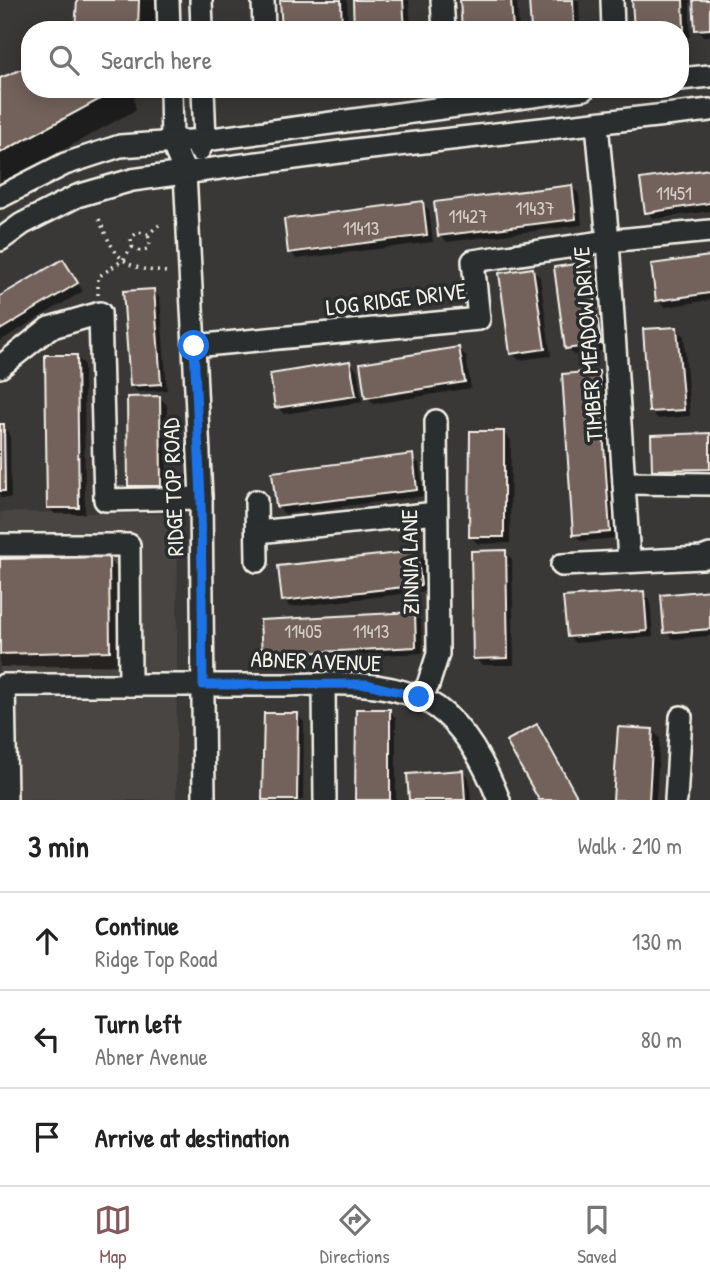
<!DOCTYPE html>
<meta charset="utf-8">
<style>
:root{--surface:#fff;--page:#f2f2f2;--text:#222;--muted:#767676;--line:#e0e0e0;--accent:#85585c}
body{margin:0;font-family:"Patrick Hand",sans-serif;background:var(--page);color:var(--text)}
.stop{position:absolute;width:21px;height:21px;margin:-16px;border:5px solid #1a73e8;border-radius:50%;background:#fff}
.stop.end{background:#1a73e8;border-color:#fff;box-shadow:0 2px 7px #0008}
.list{margin:0;padding:0;list-style:none}
h2{display:flex;justify-content:space-between;align-items:center;height:91px;margin:0;padding:0 28px;font-size:30px}
h2 small{font-size:23px;font-weight:400;color:var(--muted)}
.list li{display:grid;grid-template-columns:46px 1fr auto;gap:21px;align-items:center;box-sizing:border-box;height:98px;padding:0 28px;border-top:2px solid var(--line)}
.list b{display:block;font-size:26px;white-space:nowrap}
.list p{margin:0;font-size:23px;white-space:nowrap;color:var(--muted)}
.list em{font-size:23px;font-style:normal;color:var(--muted)}
.icon{flex:none;width:38px;height:38px;fill:none;stroke:currentColor;stroke-width:2;stroke-linecap:round;stroke-linejoin:round}
.map{position:relative;flex:none;width:710px;height:800px;overflow:hidden}
.search{position:absolute;background:var(--surface);box-shadow:0 4px 18px #0003;left:21px;right:21px;top:21px;height:77px;display:flex;align-items:center;gap:18px;box-sizing:border-box;padding:0 24px;border-radius:28px;color:var(--muted);font-size:26px}
.sheet{height:385px;background:var(--surface)}
nav{display:flex;justify-content:space-around;align-items:center;box-sizing:border-box;height:98px;border-top:2px solid var(--line);background:var(--surface);font-size:19px;color:var(--muted)}
nav a{display:grid;justify-items:center;gap:4px}
nav .on{color:var(--accent)}
.map>svg:first-child{display:block}
.built{fill:#4a4542}
.shadow{fill:#0007}
.building{fill:#73625b;stroke:#f4f1e8;stroke-width:2}
.lines{fill:none;stroke-linecap:round;stroke-linejoin:round}
.minor-casing{stroke:#f4f1e8;stroke-width:26}
.path{stroke:#f4f1e8;stroke-width:3.5;stroke-dasharray:2 5;stroke-linecap:butt}
.minor{stroke:#2a2d2e;stroke-width:21}
.route{stroke:#1a73e8;stroke-width:9}
.labels{text-anchor:middle;stroke-width:7;stroke-linejoin:round;paint-order:stroke}
.number-label{font-size:19px;fill:#d4cdc5}
.street-label{font-size:23px;fill:#f4f1e8;stroke:#2a2d2e}
</style>
<div class="map">
<svg width="710" height="800" viewBox="0 0 710 800">
<rect width="100%" height="100%" fill="#393837"/>
<filter id="ink" filterUnits="userSpaceOnUse"><feTurbulence type="fractalNoise" baseFrequency=".0143" numOctaves="2"/><feDisplacementMap in="SourceGraphic" scale="14" xChannelSelector="R" yChannelSelector="G"/><feConvolveMatrix kernelMatrix="1 2 1 2 8 2 1 2 1" color-interpolation-filters="sRGB"/></filter>
<g filter="url(#ink)">
<path class="built" d="M0,512L178,514L176,800H0Z"/>
<g class="shadow">
<path d="M79,0H159L158,30H77Z"/>
<path d="M282,0H347L348,30H284Z"/>
<path d="M355,0H409L411,30H356Z"/>
<path d="M462,0H517L519,30H464Z"/>
<path d="M531,0H579L580,30H533Z"/>
<path d="M634,0H690V37L680,38V30Z"/>
<path d="M694,0H710V36H703L696,29Z"/>
<path d="M0,80L30,89H137L134,100L136,110L0,184Z"/>
<path d="M710,170V211L654,219L647,212Z"/>
<path d="M572,187L579,194L582,225L447,242L439,235Z"/>
<path d="M422,203L429,210L433,242L297,259L290,252Z"/>
<path d="M710,258V300L665,307L658,300Z"/>
<path d="M62,261L83,291L0,341V298Z"/>
<path d="M590,264L597,271L607,350L574,355L567,348Z"/>
<path d="M533,270L540,277L551,356L519,360L512,353Z"/>
<path d="M153,291L160,298L167,390L138,392L131,385Z"/>
<path d="M677,329L684,336L690,416L658,419L651,412Z"/>
<path d="M459,349L466,356L471,388L374,404L367,397Z"/>
<path d="M77,357L84,364L85,514H55L48,507Z"/>
<path d="M350,363L357,370L362,402L284,414L277,407Z"/>
<path d="M599,373L606,380L616,538L581,541L574,534Z"/>
<path d="M160,398L167,405V492H136L129,485Z"/>
<path d="M0,426H3L10,433L11,498H0Z"/>
<path d="M504,433L511,440L510,543L478,544L471,537Z"/>
<path d="M710,435V475L660,476L653,469Z"/>
<path d="M412,456L419,463L424,496L285,514L278,507Z"/>
<path d="M417,552L424,559L427,591L290,607L283,600Z"/>
<path d="M505,552L512,559L514,665H482L475,658Z"/>
<path d="M108,559L122,573L124,665L0,667V561Z"/>
<path d="M710,592V636L673,639L666,632Z"/>
<path d="M643,593L650,600L653,637L575,643L568,636Z"/>
<path d="M414,614L421,621L423,653L270,661L263,654Z"/>
<path d="M389,711L396,718V800H357Z"/>
<path d="M297,715L304,722L303,800H264Z"/>
<path d="M537,726L544,733L580,800H541Z"/>
<path d="M653,731L660,738L656,800H615Z"/>
<path d="M462,771L469,778L471,800H410Z"/>
</g>
<g class="building">
<path d="M77,0H139L138,30H75Z"/>
<path d="M280,0H341L342,30H282Z"/>
<path d="M353,0H403L405,30H354Z"/>
<path d="M460,0H511L513,30H462Z"/>
<path d="M529,0H573L574,30H531Z"/>
<path d="M632,0H683L684,30H634Z"/>
<path d="M693,0H710V29L695,30Z"/>
<path d="M30,66V89L117,90L0,153V78Z"/>
<path d="M710,169V203L645,213L640,179Z"/>
<path d="M572,185L576,219L438,236L434,202Z"/>
<path d="M423,201L427,235L288,253L284,219Z"/>
<path d="M710,256V293L656,301L651,264Z"/>
<path d="M63,259L78,283L0,330V296Z"/>
<path d="M590,262L601,344L565,349L554,267Z"/>
<path d="M533,268L545,349L510,354L499,273Z"/>
<path d="M154,289L161,384L130,386L123,291Z"/>
<path d="M677,327L684,410L649,412L643,329Z"/>
<path d="M459,347L465,382L365,398L360,363Z"/>
<path d="M45,355H77L79,508H47Z"/>
<path d="M350,361L356,396L275,408L270,374Z"/>
<path d="M599,371L610,532L573,535L562,374Z"/>
<path d="M160,396L161,486H128L127,397Z"/>
<path d="M0,424H4L5,491H0Z"/>
<path d="M470,431H504V537H469Z"/>
<path d="M710,433V469L652,470L651,435Z"/>
<path d="M413,454L417,490L276,507L272,472Z"/>
<path d="M506,550L508,658L473,659L471,551Z"/>
<path d="M417,551L421,585L282,601L278,566Z"/>
<path d="M109,557L110,651L0,654V559Z"/>
<path d="M710,590V629L664,633L661,595Z"/>
<path d="M644,591L647,631L567,637L563,597Z"/>
<path d="M415,612L416,647L262,655L260,620Z"/>
<path d="M356,709H390V800H355Z"/>
<path d="M264,713H298L297,800H262Z"/>
<path d="M537,724L579,800H539L506,741Z"/>
<path d="M618,727L653,729L649,800H613Z"/>
<path d="M463,770L465,800H409L407,774Z"/>
</g>
<g class="lines">
<g class="minor-casing">
<g id="minor">
<path d="M168,0L169,30"/>
<path d="M201,0L202,30"/>
<path d="M263,0L264,30"/>
<path d="M442,0L444,30"/>
<path d="M612,0L613,30"/>
<path d="M680,79L710,76"/>
<path d="M171,89L172,142L185,173L194,346L201,498L204,800"/>
<path d="M597,124L608,241L629,560"/>
<path d="M199,150L205,140L203,89"/>
<path d="M0,197L65,164L120,146L205,140L584,89"/>
<path d="M0,240L22,224L77,196L132,180L362,149L710,110"/>
<path d="M194,346L479,319L473,261L608,241L710,231"/>
<path d="M0,367L49,328L100,313L105,500L201,498"/>
<path d="M624,483L710,484"/>
<path d="M256,501L257,561"/>
<path d="M258,532L436,513"/>
<path d="M0,545H129L130,685C180,685 230,685 280,685C326,684 375,679 418,697C458,713 484,762 499,800"/>
<path d="M562,565L702,558L710,555"/>
<path d="M324,684L325,800"/>
<path d="M419,697L428,685L438,654L436,421"/>
<path d="M6,800L4,685H130"/>
<path d="M676,800L681,717"/>
</g>
</g>
<g class="path">
<path d="M99,219C116,260 124,270 170,272"/>
<path d="M132,247L140,251L147,249L150,243L148,234"/>
<path d="M98,295V277L123,260L132,247L131,238L138,232L148,234L159,225"/>
</g>
<use href="#minor" class="minor"/>
</g>
</g>
<g class="lines" filter="url(#ink)">
<path class="route" d="M194,346L201,498L203,685L367,684L419,697"/>
</g>
<g class="labels">
<g class="number-label">
<text x="674" y="200">11451</text>
<text x="535" y="215">11437</text>
<text x="468" y="223">11427</text>
<text x="361" y="235">11413</text>
<text x="303" y="638">11405</text>
<text x="371" y="638">11413</text>
</g>
<g class="street-label">
<text transform="translate(396 299) rotate(-7)" y="8">LOG RIDGE DRIVE</text>
<text transform="translate(588 344) rotate(-94)" y="8">TIMBER MEADOW DRIVE</text>
<text transform="translate(173 487) rotate(-92)" y="8">RIDGE TOP ROAD</text>
<text transform="translate(410 562) rotate(-91)" y="8">ZINNIA LANE</text>
<text transform="translate(316 661) rotate(2)" y="8">ABNER AVENUE</text>
</g>
</g>
</svg>
<div class="stop" style="left:194px;top:346px"></div>
<div class="stop end" style="left:419px;top:697px"></div>
<div class="search"><svg class="icon" aria-label="search" viewBox="0 0 24 24"><circle cx="10" cy="10" r="6"/><path d="M15 15l6 6"/></svg>Search here</div>
</div>
<section class="sheet">
<h2>3 min<small>Walk · 210 m</small></h2>
<ul class="list">
<li><svg class="icon" aria-label="ahead" viewBox="0 0 24 24"><path d="M12 20V5M6 11l6-6 6 6"/></svg><div><b>Continue</b><p>Ridge Top Road</p></div><em>130 m</em></li>
<li><svg class="icon" aria-label="left" viewBox="0 0 24 24"><path d="M17 20v-9H6M10 6l-5 5 5 5"/></svg><div><b>Turn left</b><p>Abner Avenue</p></div><em>80 m</em></li>
<li><svg class="icon" aria-label="arrive" viewBox="0 0 24 24"><path d="M6 21V4h12l-3 4 3 4H6"/></svg><div><b>Arrive at destination</b></div></li>
</ul>
</section>
<nav>
<a class="on"><svg class="icon" aria-label="map" viewBox="0 0 24 24"><path d="M3 6l6-2 6 2 6-2v14l-6 2-6-2-6 2zM9 4v14M15 6v14"/></svg>Map</a>
<a><svg class="icon" aria-label="directions" viewBox="0 0 24 24"><path d="M12 3l9 9-9 9-9-9zM9 14v-3h6M13 9l2 2-2 2"/></svg>Directions</a>
<a><svg class="icon" aria-label="saved" viewBox="0 0 24 24"><path d="M7 4h10v16l-5-4-5 4z"/></svg>Saved</a>
</nav>
